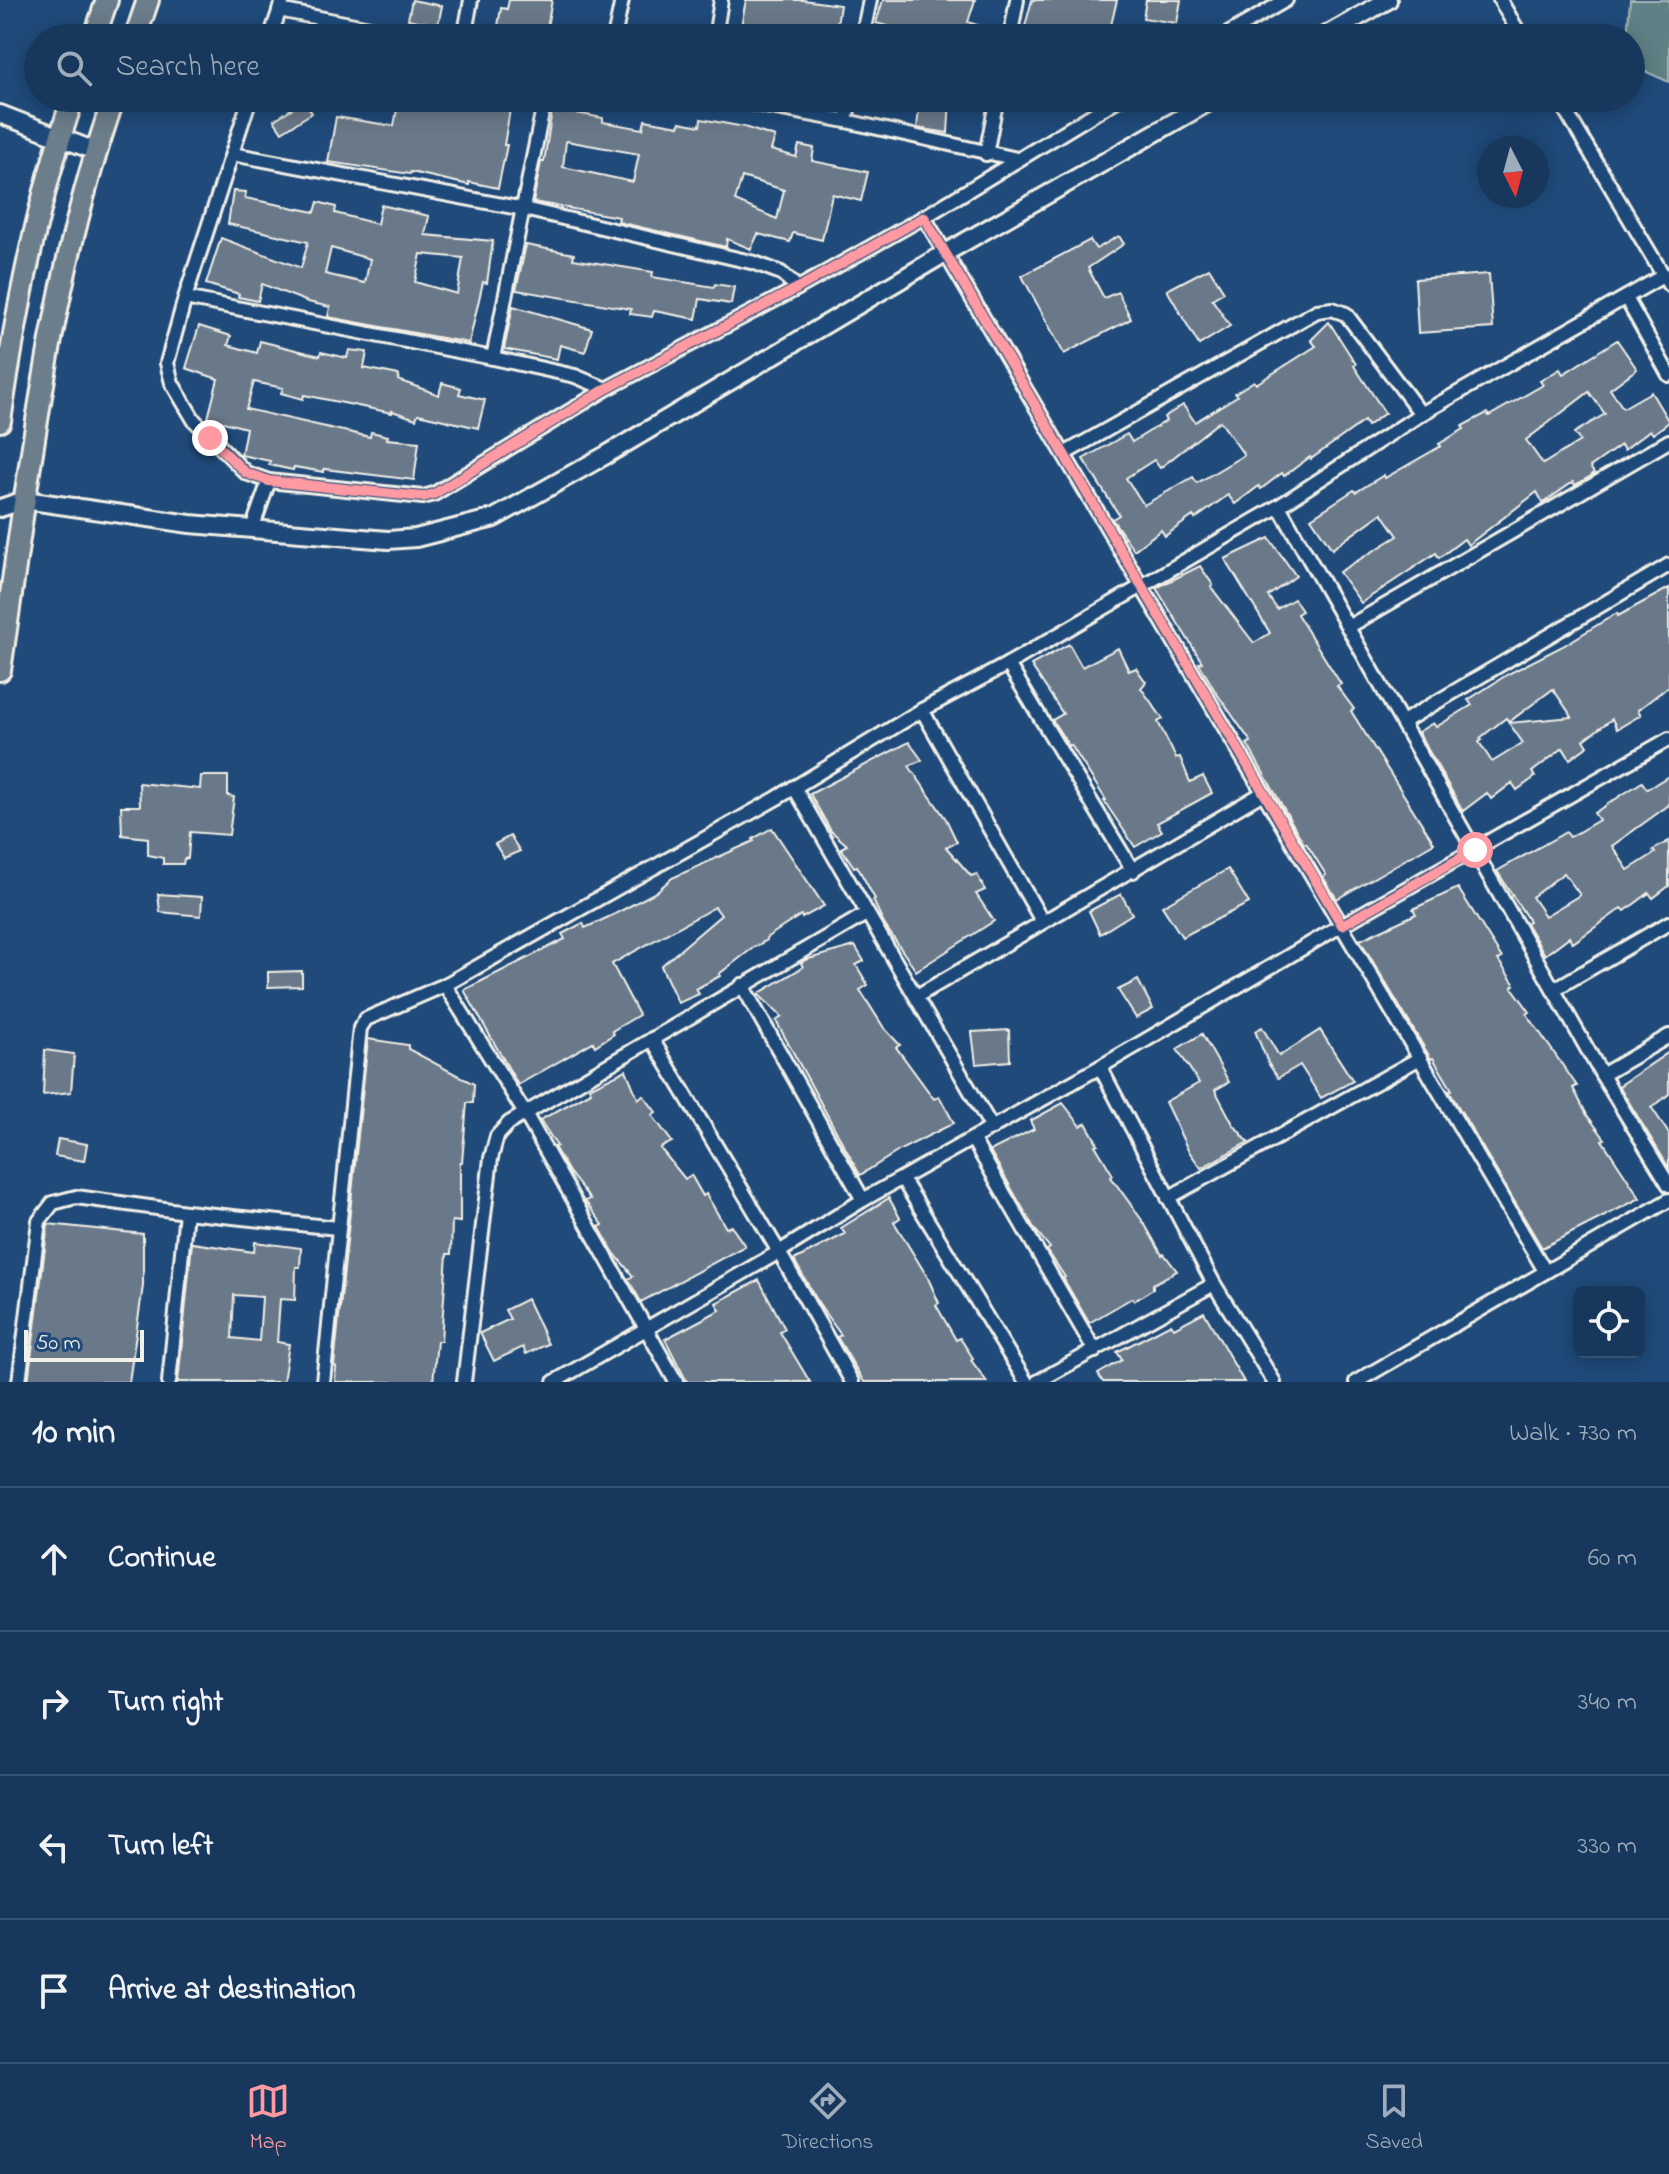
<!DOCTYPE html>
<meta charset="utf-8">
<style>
:root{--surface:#17385c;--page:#203f62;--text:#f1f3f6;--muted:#9eacbb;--line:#365272;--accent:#ff9aa2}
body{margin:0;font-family:"Indie Flower",sans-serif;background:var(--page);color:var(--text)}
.controls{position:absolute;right:24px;bottom:24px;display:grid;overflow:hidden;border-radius:12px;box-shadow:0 4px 20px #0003}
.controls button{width:72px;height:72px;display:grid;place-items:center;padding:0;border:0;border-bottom:2px solid var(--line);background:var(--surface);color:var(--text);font:40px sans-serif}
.compass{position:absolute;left:1477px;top:136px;width:72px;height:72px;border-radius:50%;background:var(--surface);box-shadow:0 4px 20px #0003;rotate:174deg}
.scale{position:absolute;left:24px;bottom:20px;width:120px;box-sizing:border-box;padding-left:8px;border:4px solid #f4f1e8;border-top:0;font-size:22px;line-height:28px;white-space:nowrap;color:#f4f1e8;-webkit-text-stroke:6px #1f4a7a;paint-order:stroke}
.stop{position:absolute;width:24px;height:24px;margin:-18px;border:6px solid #ff9aa2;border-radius:50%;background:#fff}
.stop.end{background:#ff9aa2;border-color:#fff;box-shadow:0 2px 8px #0008}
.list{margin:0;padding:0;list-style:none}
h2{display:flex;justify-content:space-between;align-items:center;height:104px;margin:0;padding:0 32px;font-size:34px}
h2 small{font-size:26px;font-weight:400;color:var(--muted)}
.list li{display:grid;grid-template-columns:52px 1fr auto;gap:24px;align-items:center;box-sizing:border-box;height:144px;padding:0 32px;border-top:2px solid var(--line)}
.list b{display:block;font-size:30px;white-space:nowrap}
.list em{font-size:26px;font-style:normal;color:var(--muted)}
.icon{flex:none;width:44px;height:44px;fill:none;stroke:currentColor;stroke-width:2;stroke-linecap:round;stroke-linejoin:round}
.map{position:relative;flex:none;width:1669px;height:1382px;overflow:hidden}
.search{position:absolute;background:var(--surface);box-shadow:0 4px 20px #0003;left:24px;right:24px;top:24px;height:88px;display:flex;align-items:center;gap:20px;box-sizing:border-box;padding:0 28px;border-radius:44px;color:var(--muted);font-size:30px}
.sheet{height:680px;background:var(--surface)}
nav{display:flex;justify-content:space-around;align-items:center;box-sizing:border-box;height:112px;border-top:2px solid var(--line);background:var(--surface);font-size:22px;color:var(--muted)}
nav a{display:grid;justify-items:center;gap:4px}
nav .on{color:var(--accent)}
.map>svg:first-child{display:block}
.park{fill:#5f8084;stroke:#aab8b6;stroke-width:2}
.building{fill:#6a7989;stroke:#f4f1e8;stroke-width:2;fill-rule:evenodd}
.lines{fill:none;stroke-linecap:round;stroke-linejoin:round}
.minor-casing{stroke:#f4f1e8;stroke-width:18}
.tertiary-casing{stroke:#f4f1e8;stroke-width:22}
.primary-casing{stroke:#f4f1e8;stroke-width:26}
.minor{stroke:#1f4a7a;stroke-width:12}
.tertiary{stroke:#1f4a7a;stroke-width:16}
.primary{stroke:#6c7d8b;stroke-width:20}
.route{stroke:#ff9aa2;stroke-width:10}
</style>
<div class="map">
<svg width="1669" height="1382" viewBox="0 0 1669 1382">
<rect width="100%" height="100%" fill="#1f4a7a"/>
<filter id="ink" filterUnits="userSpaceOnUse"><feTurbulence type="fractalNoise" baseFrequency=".0125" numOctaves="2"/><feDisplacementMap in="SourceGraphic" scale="16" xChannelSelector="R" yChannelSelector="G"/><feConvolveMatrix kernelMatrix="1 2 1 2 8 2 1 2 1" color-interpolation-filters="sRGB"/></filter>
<g filter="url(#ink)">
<path class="park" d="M1630,0H1669V82L1640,69L1631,47V38H1627Z"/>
<g class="building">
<path d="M412,0L442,6L438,25L408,19Z"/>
<path d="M509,0H552L545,38H496L501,8L507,9Z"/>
<path d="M746,0H803L840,5L835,38H776L740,31Z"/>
<path d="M883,0H975L968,22L980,26L976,38H931L876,23Z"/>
<path d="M1032,0H1117L1108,38H1042L1024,30Z"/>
<path d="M1146,0H1181L1177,23L1143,18Z"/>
<path d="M399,98H512L504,145H507L498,188L469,182V185L411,172L410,174L328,162L336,117L394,126Z"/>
<path d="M554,98H572L570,112L603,118V122L643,129L645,120L679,126L680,122L700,126L701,119L744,127L775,137L771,150L796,157L799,145L814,148L812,161L868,172L861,201L832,194L822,240L793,233L790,242L758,234L751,249L727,239L726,247L618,222L619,217L533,202L541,162H544ZM566,141L639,154L633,182L563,167ZM742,177L784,190L777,219L735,201Z"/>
<path d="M920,98H950L948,133L917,128Z"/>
<path d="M304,101L312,113L282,132L274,120Z"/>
<path d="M233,191L246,192L245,198L315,212L318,202L336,207L335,213L377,224L381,205L429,216L425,235L493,241L487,283L483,282L469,343L328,317L330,307L308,302L262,284L258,301L238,297L239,294L206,284L221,238L301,268L308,242L228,224ZM331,248L370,259L365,283L325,274ZM421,254L463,258L457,294L415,282Z"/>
<path d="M1119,236L1124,244L1088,268L1104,298L1118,292L1131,319L1064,354L1022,276L1090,240L1096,249Z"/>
<path d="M526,245L574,254L573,259L653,272L652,277L714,287L715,284L734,287L731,304L700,299L696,319L654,311L652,317L630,314L631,309L516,290Z"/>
<path d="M1209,268L1224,292L1212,299L1230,326L1199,345L1167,290Z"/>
<path d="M1489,274L1493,328L1418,333L1415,279Z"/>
<path d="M513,306L592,329L585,352L560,345L557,359L504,349Z"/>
<path d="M1329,322L1356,364L1354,366L1385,413L1367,426L1364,421L1311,459L1310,457L1284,476L1282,473L1261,489L1259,486L1235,504L1228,495L1195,519L1193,516L1165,536L1161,530L1134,550L1112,519L1119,515L1083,459L1127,434L1132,442L1166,421L1164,417L1183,405L1195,422L1237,396L1235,393L1254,381L1256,384L1316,346L1311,340ZM1220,421L1244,455L1197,483L1193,477L1144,505L1126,478L1154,460L1160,468Z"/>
<path d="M199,326L231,336L228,345L257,353L260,341L320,356L321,352L347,358L349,350L367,352L364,368L399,375L398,380L439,395L442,383L461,388L459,394L485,400L478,428L418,414L416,419L392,411V413L304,395L303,399L281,393L283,388L254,382L246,409L370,437L371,432L388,436L387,439L419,442L414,480L324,469V472L294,467L293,470L269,465L270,461L241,455L246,428L208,418L218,379L186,368Z"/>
<path d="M1617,340L1637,369L1610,389L1623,408L1651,392L1669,422L1653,434L1650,430L1624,450L1621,445L1590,467L1594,473L1591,476L1575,485L1573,482L1543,503L1537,492L1468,545L1464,539L1439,558L1436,553L1361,603L1339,572L1398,536L1382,513L1332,549L1311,518L1354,490L1356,492L1384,475L1385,478L1441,446L1439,444L1464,429L1462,426L1487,413L1489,416L1543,385L1540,381L1560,369L1563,374ZM1589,392L1605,414L1574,433L1580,441L1543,464L1526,440Z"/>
<path d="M1269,538L1296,576L1268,596L1277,609L1294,599L1302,611L1297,614L1341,684L1337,686L1354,709L1351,711L1434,843L1337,899L1323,877L1326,875L1306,843L1304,844L1247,744L1251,742L1215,691L1199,663L1202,662L1156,588L1200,566L1213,585L1211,587L1254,643L1270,633L1225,559Z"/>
<path d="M1669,588V686L1638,710L1641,715L1617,729L1612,719L1584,740L1588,746L1570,759L1563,748L1532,772L1535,777L1517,790L1512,783L1491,799L1487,793L1463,811L1418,732L1433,723L1436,727L1472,705L1468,700L1508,674L1563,646L1617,613L1618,616ZM1553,689L1572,717L1509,723L1523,743L1492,762L1479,742L1482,740L1480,738L1506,718L1509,722Z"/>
<path d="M1069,644L1082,667L1118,648L1129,671L1136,668L1146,682L1141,688L1163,719L1158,722L1176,758L1180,757L1190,782L1203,776L1212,793L1157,823L1162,831L1135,847L1104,801L1106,800L1071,745L1069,746L1052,720L1063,714L1031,665Z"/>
<path d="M909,742L922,760L909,766L946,819L957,842L946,847L971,876L977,874L985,890L976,894L994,921L916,971L884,924L873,900L875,899L857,866L854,867L841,848L847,845L831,831L810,794Z"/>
<path d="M201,776H228V796L234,797L229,835L190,832L188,858L184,859L183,864H163V858L148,855V838L122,835L121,806H140L139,783L200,789Z"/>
<path d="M1669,776V805L1612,846L1628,870L1655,853L1653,850L1669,841V886L1653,898L1649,893L1625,911L1622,908L1573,943L1569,937L1545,955L1526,923L1529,921L1497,871L1566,832L1570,837L1599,820L1594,813L1642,782L1647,789ZM1564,873L1580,895L1545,916L1532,897Z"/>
<path d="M772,828L824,906L802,918L801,915L766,938L767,940L753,948L719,974L720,976L696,989L699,994L678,1003L661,966L721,915L715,907L612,964L639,1015L612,1031L614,1034L595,1046L593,1042L518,1085L464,990L565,939L562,934L583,923L585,928L615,914L656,892L672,878L754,841L753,839Z"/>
<path d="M510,836L520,851L504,858L495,844Z"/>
<path d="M1228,869L1249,903L1182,937L1162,906Z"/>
<path d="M1458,888L1502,958L1498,960L1515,985L1512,987L1530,1012L1527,1014L1577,1086L1573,1088L1587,1115L1605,1139L1602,1140L1640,1198L1542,1248L1449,1091L1452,1090L1433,1058L1431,1059L1360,940L1416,914L1413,909Z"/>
<path d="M158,894L202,897L201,916L160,912Z"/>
<path d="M1121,894L1132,914L1100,934L1089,911Z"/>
<path d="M855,946L864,961L856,965L868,985L860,990L884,1028L900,1045L896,1047L934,1099L939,1096L954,1123L902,1149L860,1175L776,1021L782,1017L758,994L803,967L801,963L805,960Z"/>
<path d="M302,971V986L268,987V972Z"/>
<path d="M1138,980L1153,1009L1136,1018L1118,990Z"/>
<path d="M1262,1027L1279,1056L1320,1030L1353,1081L1321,1098L1300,1065L1278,1078L1268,1063L1255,1031Z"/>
<path d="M1009,1030L1010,1061L976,1064L972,1032Z"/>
<path d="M1202,1034L1229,1082L1215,1090L1233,1124L1248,1142L1201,1168L1188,1150L1165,1102L1199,1083L1177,1049Z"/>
<path d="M368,1039L408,1045V1049L474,1084L473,1103H467L462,1162H460V1222L452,1221L451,1254H447L441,1341H437L433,1382H335L336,1367L334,1366Z"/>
<path d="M45,1050L74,1054L71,1092L43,1095Z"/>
<path d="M1669,1052V1094L1652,1108L1669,1134V1168L1619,1086Z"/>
<path d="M626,1070L638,1099L643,1095L656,1112L652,1115L672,1142L660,1148L685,1179L691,1175L703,1196L706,1194L726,1228L731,1226L745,1246L641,1302L628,1279L633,1276L614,1253L599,1227L603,1225L585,1201L590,1199L569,1172L554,1147L557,1146L540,1120L591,1092L589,1088Z"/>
<path d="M1063,1103L1081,1126L1086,1123L1098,1144L1095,1145L1113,1175L1111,1177L1144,1223L1162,1255L1164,1254L1177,1271L1153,1284V1289L1134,1301L1132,1298L1089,1323L1063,1278L1065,1277L1047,1250L1050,1248L1034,1228L990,1151L1034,1129L1030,1121Z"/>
<path d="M58,1139L87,1144L84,1161L55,1156Z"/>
<path d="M889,1198L900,1218L894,1222L928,1278L939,1303L936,1305L956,1340L960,1338L973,1358L971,1360L987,1382H864L837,1337L841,1335L822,1309L794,1260L845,1234L841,1228Z"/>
<path d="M48,1224L143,1234V1286L129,1382H28Z"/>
<path d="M255,1242L301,1248L300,1267H296L295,1300L280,1299L277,1342L289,1344L283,1382H178L192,1243L254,1252ZM234,1295L262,1297L259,1341L232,1338Z"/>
<path d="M759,1280L785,1329L780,1332L810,1382H687L665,1339L720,1310L716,1303Z"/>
<path d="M527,1299L548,1344L526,1354L523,1347L494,1361L480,1333L510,1319L505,1310Z"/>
<path d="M1204,1312L1244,1382H1103L1098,1374L1122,1360L1117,1352L1171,1324L1174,1328Z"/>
</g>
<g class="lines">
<g class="minor-casing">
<g id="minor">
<path d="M1500,0L1522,38"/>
<path d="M279,10L420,38"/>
<path d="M270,38L283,0"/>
<path d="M464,38L471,0"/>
<path d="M614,38L622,0"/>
<path d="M699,38L715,32"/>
<path d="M715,38L721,0"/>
<path d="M862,38L870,0"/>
<path d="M1010,38L1017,0"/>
<path d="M1221,38L1286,0"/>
<path d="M250,98L185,298L167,363L172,383L194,420L246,473L269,481L252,529"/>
<path d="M724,98L846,121L1017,159"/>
<path d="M1558,98L1669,285"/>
<path d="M846,121L850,98"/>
<path d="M232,154L524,209L755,263L781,273L798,288"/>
<path d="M986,154L997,98"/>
<path d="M924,217L1545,1271"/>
<path d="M185,298L493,358L575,376L606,389"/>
<path d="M1626,298L1669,375"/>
<path d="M493,358L545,98"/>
<path d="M1064,454L1317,311L1332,309L1346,314L1421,414"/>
<path d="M269,481L423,497L434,494L606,389L798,288L924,217L1120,98"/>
<path d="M1279,506L1602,1075L1669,1185"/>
<path d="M1348,627L1669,441"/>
<path d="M1008,664L1133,871"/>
<path d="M922,710L1042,921"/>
<path d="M1403,722L1669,565"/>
<path d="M794,787L992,1128"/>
<path d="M445,985L526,1115L676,1382"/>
<path d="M742,985L863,1200"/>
<path d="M1553,990L1669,923"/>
<path d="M917,996L1263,793"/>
<path d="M652,1039L779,1252L852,1382"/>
<path d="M1100,1067L1214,1284L1274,1382"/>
<path d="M1602,1075L1669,1036"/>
<path d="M973,1140L1095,1351"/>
<path d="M903,1180L1026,1382"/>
<path d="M1168,1198L1420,1058"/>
<path d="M19,1382L39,1221L53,1203L76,1197L186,1212L337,1228"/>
<path d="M169,1382L186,1212"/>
<path d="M323,1382L360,1028L366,1019L445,985L777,798L922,710L1008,664L1279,506L1421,414L1663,276"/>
<path d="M464,1382L491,1158L497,1136L509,1123L866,914"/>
<path d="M554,1382L779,1252L863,1200L1100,1067L1342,925L1669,739"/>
<path d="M1037,1382L1214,1284"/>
<path d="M1356,1382L1669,1200"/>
</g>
</g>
<g class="tertiary-casing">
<g id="tertiary">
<path d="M1321,38L1388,0"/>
<path d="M0,114L95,151"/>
<path d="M0,508L25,500L190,524L388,540L416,538L494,518L606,455L947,252L1216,98"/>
</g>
</g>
<g class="primary-casing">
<g id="primary">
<path d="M94,38L107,0"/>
<path d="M135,38L148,0"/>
<path d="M0,421C16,312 37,202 73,98"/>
<path d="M0,670C29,477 49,282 114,98"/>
</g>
</g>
<use href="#minor" class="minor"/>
<use href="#tertiary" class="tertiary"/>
<use href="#primary" class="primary"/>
</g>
</g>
<g class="lines" filter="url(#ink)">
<path class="route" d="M210,438L246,473L269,481L423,497L434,494L606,389L798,288L924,217L1342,925L1475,850"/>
</g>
</svg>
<div class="controls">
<button><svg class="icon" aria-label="locate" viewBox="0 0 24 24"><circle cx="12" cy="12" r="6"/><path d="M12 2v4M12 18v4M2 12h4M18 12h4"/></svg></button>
</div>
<svg class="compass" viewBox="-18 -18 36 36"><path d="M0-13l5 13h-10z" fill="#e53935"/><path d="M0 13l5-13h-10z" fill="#9eacbb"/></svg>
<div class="scale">50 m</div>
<div class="stop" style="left:1475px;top:850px"></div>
<div class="stop end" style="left:210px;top:438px"></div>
<div class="search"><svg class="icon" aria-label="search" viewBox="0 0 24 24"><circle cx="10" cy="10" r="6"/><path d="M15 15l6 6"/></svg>Search here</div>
</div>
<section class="sheet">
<h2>10 min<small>Walk · 730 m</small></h2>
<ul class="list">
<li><svg class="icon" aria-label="ahead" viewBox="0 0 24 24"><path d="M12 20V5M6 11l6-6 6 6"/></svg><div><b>Continue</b></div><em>60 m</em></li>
<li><svg class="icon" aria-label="right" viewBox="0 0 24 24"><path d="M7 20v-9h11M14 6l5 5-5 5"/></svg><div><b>Turn right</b></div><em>340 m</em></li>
<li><svg class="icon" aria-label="left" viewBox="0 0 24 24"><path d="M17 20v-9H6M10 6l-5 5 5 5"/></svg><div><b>Turn left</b></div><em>330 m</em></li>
<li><svg class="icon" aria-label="arrive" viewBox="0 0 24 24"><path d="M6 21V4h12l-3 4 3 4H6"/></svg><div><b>Arrive at destination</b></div></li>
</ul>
</section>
<nav>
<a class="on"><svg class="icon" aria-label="map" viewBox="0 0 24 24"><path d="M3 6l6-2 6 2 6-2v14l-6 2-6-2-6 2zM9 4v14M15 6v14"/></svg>Map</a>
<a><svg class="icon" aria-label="directions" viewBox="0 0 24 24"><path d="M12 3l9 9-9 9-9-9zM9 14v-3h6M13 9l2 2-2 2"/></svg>Directions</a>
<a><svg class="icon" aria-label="saved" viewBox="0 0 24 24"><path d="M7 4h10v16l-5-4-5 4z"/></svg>Saved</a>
</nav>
